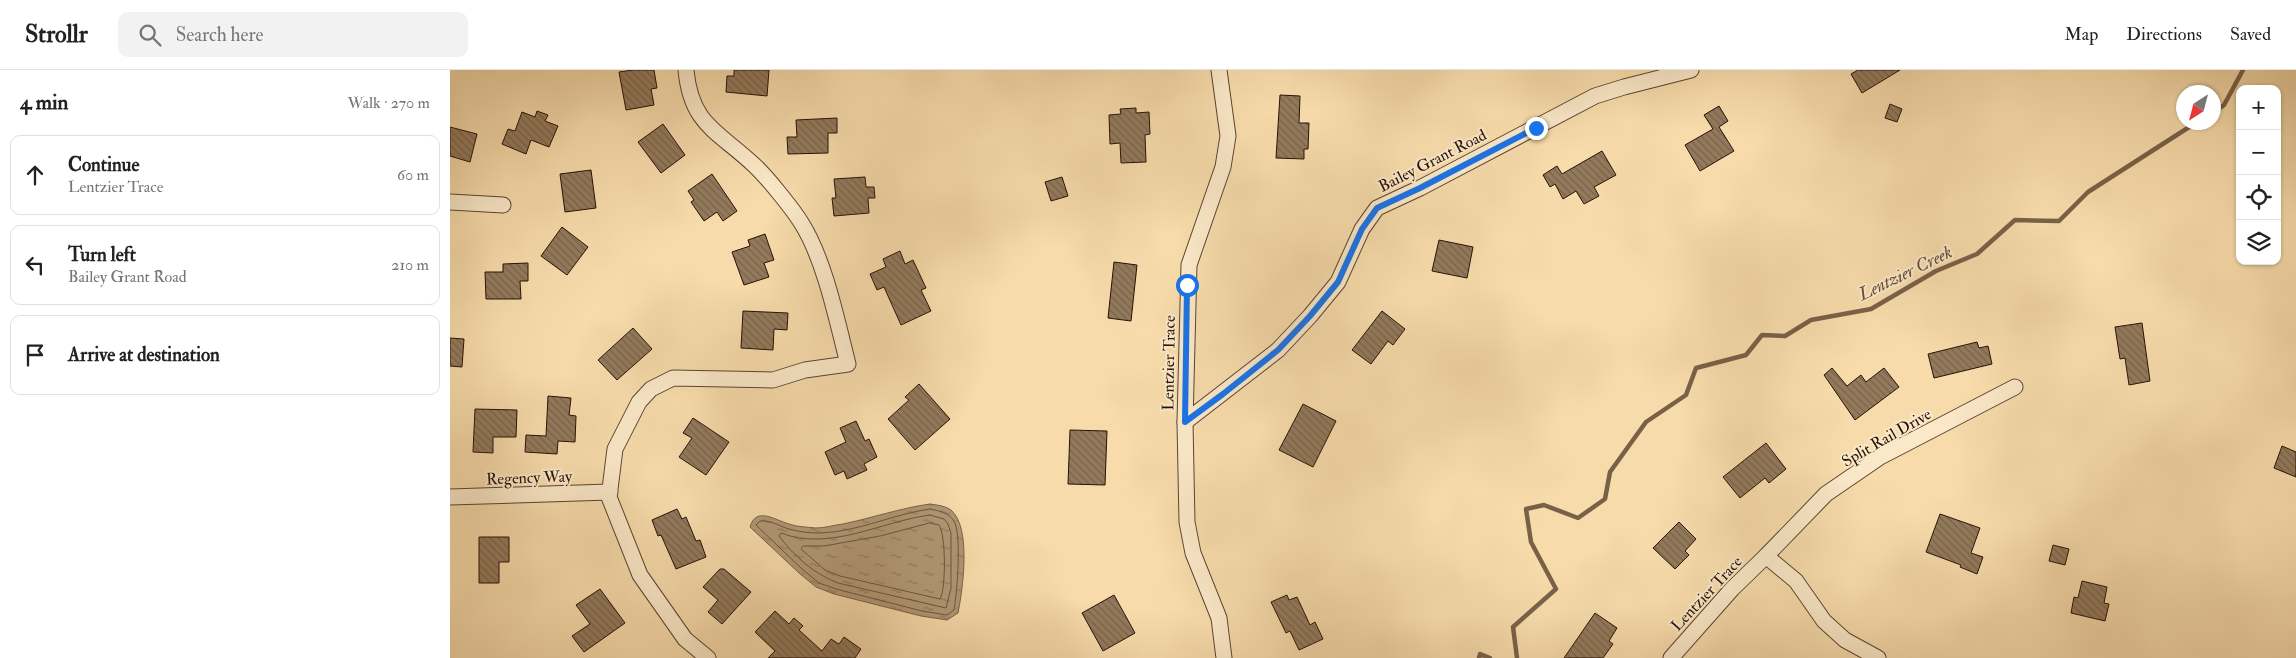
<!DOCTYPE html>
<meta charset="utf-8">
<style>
:root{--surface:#fff;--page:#f2f2f2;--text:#222;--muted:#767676;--line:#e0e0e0}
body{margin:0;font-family:"IM FELL Double Pica",serif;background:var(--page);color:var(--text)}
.controls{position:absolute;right:15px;top:15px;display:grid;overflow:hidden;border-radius:10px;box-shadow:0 1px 4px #0004}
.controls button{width:45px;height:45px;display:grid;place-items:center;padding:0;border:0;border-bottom:1px solid var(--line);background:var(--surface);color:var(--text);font:25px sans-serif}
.compass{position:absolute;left:1726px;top:15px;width:45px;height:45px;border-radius:50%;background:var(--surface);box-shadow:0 1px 4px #0004;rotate:216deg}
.stop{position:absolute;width:15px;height:15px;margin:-11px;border:4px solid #1a73e8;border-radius:50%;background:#fff}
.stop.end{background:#1a73e8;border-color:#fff;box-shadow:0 1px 5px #0008}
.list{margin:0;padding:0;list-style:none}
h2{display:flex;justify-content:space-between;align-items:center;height:65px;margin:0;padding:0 20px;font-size:21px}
h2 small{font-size:16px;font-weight:400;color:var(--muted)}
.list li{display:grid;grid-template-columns:32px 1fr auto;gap:15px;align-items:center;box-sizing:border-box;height:80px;margin:0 10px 10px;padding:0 10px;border:1px solid var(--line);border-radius:10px}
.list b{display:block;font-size:19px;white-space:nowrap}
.list p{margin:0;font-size:16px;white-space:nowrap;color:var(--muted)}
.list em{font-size:16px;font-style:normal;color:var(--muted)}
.icon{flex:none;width:28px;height:28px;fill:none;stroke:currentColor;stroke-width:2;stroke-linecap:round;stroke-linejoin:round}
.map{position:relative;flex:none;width:1846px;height:588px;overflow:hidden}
header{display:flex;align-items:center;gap:30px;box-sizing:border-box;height:70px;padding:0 25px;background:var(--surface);border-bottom:1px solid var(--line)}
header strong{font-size:24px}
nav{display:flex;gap:28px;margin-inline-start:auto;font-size:18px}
.search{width:350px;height:45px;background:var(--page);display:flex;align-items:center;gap:12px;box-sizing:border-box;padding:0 18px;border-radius:10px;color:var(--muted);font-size:19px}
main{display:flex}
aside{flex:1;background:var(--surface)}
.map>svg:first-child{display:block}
.water{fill:url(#water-ripples);stroke:#796148}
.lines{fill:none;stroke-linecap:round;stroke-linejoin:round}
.shore{stroke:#6b543d;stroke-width:1}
.stream{stroke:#796148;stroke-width:4.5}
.building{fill:url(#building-back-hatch);stroke:#261107}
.street-casing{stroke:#5a4430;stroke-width:17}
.street{stroke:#fae8c8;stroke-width:15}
.route{stroke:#1a73e8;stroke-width:6}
.labels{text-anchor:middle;stroke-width:4;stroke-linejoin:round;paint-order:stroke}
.street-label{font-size:16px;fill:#261107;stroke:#fae8c8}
.water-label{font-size:18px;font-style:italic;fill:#644d38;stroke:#fae8c8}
</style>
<header>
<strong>Strollr</strong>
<div class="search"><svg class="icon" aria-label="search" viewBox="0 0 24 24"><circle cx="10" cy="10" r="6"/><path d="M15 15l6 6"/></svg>Search here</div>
<nav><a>Map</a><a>Directions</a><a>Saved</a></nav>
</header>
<main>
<aside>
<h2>4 min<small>Walk · 270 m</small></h2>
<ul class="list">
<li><svg class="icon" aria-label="ahead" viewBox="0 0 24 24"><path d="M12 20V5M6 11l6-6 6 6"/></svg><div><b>Continue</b><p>Lentzier Trace</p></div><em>60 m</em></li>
<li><svg class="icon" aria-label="left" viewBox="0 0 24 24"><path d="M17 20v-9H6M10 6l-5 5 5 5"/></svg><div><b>Turn left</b><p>Bailey Grant Road</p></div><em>210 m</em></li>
<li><svg class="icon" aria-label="arrive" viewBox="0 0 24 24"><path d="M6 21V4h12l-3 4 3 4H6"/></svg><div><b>Arrive at destination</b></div></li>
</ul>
</aside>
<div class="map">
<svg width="1846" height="588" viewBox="0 0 1846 588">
<defs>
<pattern id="water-ripples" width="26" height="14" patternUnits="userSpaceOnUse" patternTransform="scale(1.25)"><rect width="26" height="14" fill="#b09673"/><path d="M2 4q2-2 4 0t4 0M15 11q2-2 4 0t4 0" fill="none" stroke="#8f795c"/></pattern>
<pattern id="building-back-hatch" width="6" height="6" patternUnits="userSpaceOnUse" patternTransform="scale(1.25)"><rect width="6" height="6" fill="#937a5c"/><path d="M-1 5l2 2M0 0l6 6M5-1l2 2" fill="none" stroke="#78634a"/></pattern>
</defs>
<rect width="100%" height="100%" fill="#f7dbab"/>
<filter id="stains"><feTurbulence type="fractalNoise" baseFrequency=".004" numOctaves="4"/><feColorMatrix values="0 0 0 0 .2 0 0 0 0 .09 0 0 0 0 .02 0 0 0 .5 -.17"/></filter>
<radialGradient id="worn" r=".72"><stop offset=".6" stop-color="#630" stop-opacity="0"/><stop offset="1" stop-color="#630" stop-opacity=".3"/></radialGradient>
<path class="water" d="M480,434C487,435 497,436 502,441C521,459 513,518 508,543L497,550L471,546L384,524L366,517L349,503L300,457C306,436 325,450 339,454C347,457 357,457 366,458C375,458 384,455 393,454C422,448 451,438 480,434Z"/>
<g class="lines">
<g class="shore">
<path d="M480,439C489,441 498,442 504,451C512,465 507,523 504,540L497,545L472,541L386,519L369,513L352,499L306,455L310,451C321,450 329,456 339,459C349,462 360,463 370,463C408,462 443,444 480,439Z"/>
<path d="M480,445L494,449L498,454L501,463V518L496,538L388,513C364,504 344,486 329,466L331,463C380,482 432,451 480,445Z"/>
<path d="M480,453L489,455C496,464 496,520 490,529L390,506L375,500L351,479L353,476H374L430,466Z"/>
</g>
<g class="stream">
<path d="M1764,42L1774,35L1793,0"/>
<path d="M1029,588L1030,584L1040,588"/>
<path d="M1067,588L1063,557L1106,519L1081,472L1076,439L1094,435L1128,448L1155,429L1160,402L1196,352L1236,325L1246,298L1296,285L1312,265L1335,266L1361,250L1421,239L1486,201L1527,184L1565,150L1609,151L1638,122L1747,52"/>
</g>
</g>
<g class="building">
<path d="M183,0H204L207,18L201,19L204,35L176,40L169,2Z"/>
<path d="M284,0H319L317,26L276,22L277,6H284Z"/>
<path d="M1408,0H1450L1412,23L1401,4Z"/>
<path d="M830,25L850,26L849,53H859L858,79H854V89L826,88Z"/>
<path d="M1440,34L1452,39L1447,52L1435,48Z"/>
<path d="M1269,36L1278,51L1269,57L1284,81L1250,101L1235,75L1263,59L1254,45Z"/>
<path d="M686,38V43L699,42L700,64L695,65L696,92L671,93L670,73L660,74L659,45L671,44L670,39Z"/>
<path d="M87,41L98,45L95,51L108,56L99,77L81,70L76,84L52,74L58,59L65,61L72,42L85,47Z"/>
<path d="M387,48V63H378V83L338,84L337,67H347L346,50Z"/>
<path d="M213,54L235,85L211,103L188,72Z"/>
<path d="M0,57L27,64L20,92L0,86Z"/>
<path d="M1152,81L1166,105L1144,117L1149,126L1134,134L1126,121L1113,129L1105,114L1100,117L1093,105L1107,96L1112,104Z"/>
<path d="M141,100L146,138L115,142L110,104Z"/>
<path d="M262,104L287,141L273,151L267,142L254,151L241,132L244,130L238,121Z"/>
<path d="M415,107L416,117H424L425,128H418L419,143L384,146L382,128H386L384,109Z"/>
<path d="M612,107L618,126L601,131L595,112Z"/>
<path d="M112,157L138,177L117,205L91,186Z"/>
<path d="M315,164L324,190L314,193L319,207L294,215L282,182L300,176L298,170Z"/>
<path d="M989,170L1023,177L1017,208L982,201Z"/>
<path d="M450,181L455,194L463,190L476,218L471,220L481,241L451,255L434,217L427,220L420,204L436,197L433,189Z"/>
<path d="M664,192L687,195L681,251L658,248Z"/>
<path d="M78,193V211H70L71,229H36L35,202H53V194Z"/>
<path d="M293,241L338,243L337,260L324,259L323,280L291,278Z"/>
<path d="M932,241L955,259L943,275L938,271L921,294L902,280Z"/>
<path d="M1692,253L1700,311L1679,315L1675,288L1670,289L1665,257Z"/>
<path d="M183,258L202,279L167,310L148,290Z"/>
<path d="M0,268L14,269L12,297L0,296Z"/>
<path d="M1527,272L1529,278L1538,276L1542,294L1484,308L1478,284Z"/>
<path d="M1382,298L1397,316L1411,305L1416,312L1434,298L1449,317L1405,350L1374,305Z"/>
<path d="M469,314L500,349L465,380L438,349L459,330L455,327Z"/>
<path d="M98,326L121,328L119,345L126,346L125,372L108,371L107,384L75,382L76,365L96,366Z"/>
<path d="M853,334L886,351L863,397L829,380Z"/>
<path d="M25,339L67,340L66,367H43V383L23,382Z"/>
<path d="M243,348L279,372L256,405L229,387L242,368L233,363Z"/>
<path d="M406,351L415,371L419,369L427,387L414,394L417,400L397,409L394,401L385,405L375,382L396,372L390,358Z"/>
<path d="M620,360L657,361L655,415L618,414Z"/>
<path d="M1316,373L1336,399L1319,413L1315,408L1290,428L1273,407Z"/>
<path d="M1832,376L1846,382V407L1824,398Z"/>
<path d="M227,439L232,449L236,447L246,471L250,470L256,487L226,499L211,465L208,466L202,450Z"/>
<path d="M1490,444L1530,458L1521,483L1533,487L1527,504L1510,497L1511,495L1476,482Z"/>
<path d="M1229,452L1246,469L1235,481L1239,485L1225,499L1203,478Z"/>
<path d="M29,467H59V492H49V513H29Z"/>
<path d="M1603,475L1619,479L1615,495L1599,491Z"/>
<path d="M270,499H274L301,522L272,554L258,542L268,530L253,517Z"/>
<path d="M1632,511L1657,517L1654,533L1659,534L1655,551L1621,543L1624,527L1628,528Z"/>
<path d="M150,519L175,553L134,582L122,566L140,554L126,535Z"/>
<path d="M664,525L685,563L653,581L632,543Z"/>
<path d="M837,525L839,530L847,527L860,555L865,552L873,569L849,580L840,561L836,563L821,532Z"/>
<path d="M325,541L339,554L344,548L353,556L349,560L372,581L381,569L389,574L394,567L411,579L405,588H318L325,581L305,562Z"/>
<path d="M1145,543L1167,558L1159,571L1163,574L1153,588H1114Z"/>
</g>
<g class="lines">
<g class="street-casing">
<g id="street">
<path d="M236,0C241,55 268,61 304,95C316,106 343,139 352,154C375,191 387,251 398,294L355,300L323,310L223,308L201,319L189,332L165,379L159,427L190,505L235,569L258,588"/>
<path d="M769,0L778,66L773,97L739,195L735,352L737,452L743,483L769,548L774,588"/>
<path d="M0,132L53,135"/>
<path d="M735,352L828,280L860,246L888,212L912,159L927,138L970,118L1145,26L1174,17L1241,0"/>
<path d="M0,427L160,422"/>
<path d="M1316,486L1346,511L1374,551L1395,570L1428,588"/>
<path d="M1221,588L1282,519L1316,486L1376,424L1430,387L1565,317"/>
</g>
</g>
<use href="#street" class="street"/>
</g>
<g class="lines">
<path class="route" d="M737,215L735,352L773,324L828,280L860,246L888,212L912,159L927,138L970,118L1086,58"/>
</g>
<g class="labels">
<g class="street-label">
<text transform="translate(982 90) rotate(-27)" y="6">Bailey Grant Road</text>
<text transform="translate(718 293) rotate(-89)" y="6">Lentzier Trace</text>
<text transform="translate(1436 367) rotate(-30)" y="6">Split Rail Drive</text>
<text transform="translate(79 407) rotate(-2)" y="6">Regency Way</text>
<text transform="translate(1256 523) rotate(-47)" y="6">Lentzier Trace</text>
</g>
<g class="water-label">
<text transform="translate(1455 203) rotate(-26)" y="6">Lentzier Creek</text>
</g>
</g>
<rect width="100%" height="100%" filter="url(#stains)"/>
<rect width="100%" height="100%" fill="url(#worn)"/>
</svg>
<div class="controls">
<button>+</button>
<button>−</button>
<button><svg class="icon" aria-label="locate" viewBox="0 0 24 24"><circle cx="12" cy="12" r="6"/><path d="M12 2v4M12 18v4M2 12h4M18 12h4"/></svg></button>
<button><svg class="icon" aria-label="layers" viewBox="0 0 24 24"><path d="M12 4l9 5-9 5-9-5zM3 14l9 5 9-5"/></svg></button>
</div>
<svg class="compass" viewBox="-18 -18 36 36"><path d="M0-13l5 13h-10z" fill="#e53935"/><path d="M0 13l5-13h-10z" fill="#767676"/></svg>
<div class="stop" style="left:737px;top:215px"></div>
<div class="stop end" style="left:1086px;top:58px"></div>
</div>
</main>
